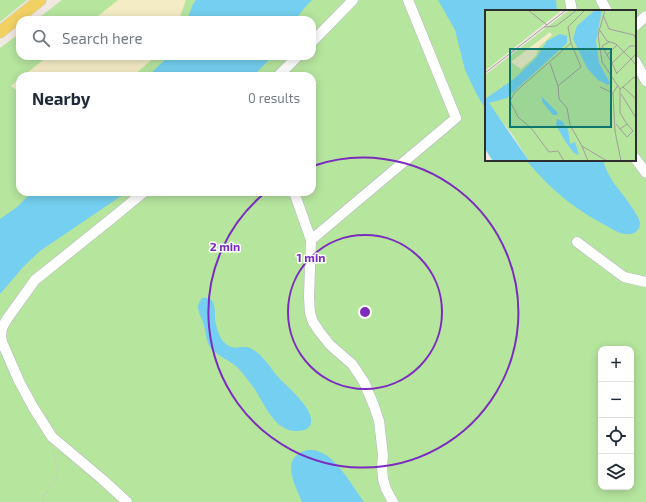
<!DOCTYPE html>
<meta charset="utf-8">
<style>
:root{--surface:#fff;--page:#f6f6f7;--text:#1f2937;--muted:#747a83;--line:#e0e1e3}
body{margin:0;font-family:"Exo 2",sans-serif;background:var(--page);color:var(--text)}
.controls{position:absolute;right:12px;bottom:12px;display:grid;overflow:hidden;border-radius:8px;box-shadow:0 2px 10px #0003}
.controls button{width:36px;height:36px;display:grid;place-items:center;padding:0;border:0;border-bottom:1px solid var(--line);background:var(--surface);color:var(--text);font:20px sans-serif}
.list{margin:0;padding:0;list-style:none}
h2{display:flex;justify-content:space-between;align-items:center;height:52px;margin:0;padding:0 16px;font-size:17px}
h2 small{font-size:13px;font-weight:400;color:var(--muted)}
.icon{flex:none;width:22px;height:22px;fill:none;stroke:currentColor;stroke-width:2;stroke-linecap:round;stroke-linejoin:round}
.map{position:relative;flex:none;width:646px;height:502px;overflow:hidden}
.search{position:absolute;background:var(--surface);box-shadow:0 2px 10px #0003;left:16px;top:16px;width:300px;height:44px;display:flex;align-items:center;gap:10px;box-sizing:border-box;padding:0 14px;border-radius:12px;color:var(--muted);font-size:15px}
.panel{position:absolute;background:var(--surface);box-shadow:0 2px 10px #0003;left:16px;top:72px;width:300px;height:124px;border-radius:12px}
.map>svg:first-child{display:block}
.green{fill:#b6e59e;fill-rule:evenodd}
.sand{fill:#f3ecc5}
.water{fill:#75cff0}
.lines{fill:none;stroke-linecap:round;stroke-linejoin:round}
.minor-casing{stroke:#b4b7c1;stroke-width:11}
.major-casing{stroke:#c9c9c9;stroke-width:13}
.path{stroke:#c9c9c9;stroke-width:1;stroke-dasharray:3 2;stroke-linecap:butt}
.minor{stroke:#fff;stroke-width:10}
.major{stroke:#f2d163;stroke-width:12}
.ring{fill:none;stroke:#7b2cbf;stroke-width:2}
.inset-road{fill:none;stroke:#a29e99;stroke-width:1}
.view{fill:#0f766e;fill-opacity:0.15;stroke:#0f766e;stroke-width:2}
.inset-edge{fill:none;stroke:#2e2e2e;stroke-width:2}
.centre{fill:#7b2cbf;stroke:#fff;stroke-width:2}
.ring-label{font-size:12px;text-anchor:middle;font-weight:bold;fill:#7b2cbf;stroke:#fff;stroke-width:3;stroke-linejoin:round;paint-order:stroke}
</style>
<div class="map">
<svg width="646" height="502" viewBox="0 0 646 502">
<rect width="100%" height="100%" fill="#efe9e1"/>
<g class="green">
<path d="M0,0H27L0,22Z"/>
<path d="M62,0H646V502H0V48L20,33V56H312V20H36ZM486,11H635V160H486ZM20,76H312V192H20ZM601,349H631V487H601Z"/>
</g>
<g class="sand">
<path d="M118,0H186L179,20H93Z"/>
<path d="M48,56H156L133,76H23Z"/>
<path d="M20,78V93L11,86Z"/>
</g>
<g class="water">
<path d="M196,0H312L306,6L295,20H187L193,4Z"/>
<path d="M438,0H556L557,11H486V110L476,93L465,70L455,30Z"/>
<path d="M169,56H273L253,76H148Z"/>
<path d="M526,160H603C605,168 609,175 613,182C619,190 639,214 640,223C640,227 638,231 634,233C624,238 611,228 603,224C594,219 585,214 577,208C558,195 541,178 526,160Z"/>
<path d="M32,192H127L40,251L24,266L0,294V219L17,207Z"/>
<path d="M202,298C207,297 213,299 214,305C215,310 215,315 215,320C217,329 220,342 229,346C235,350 243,345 250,348C263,354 270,368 279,378C287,387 320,413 309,427C306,430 301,431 297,431C276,432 265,406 256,391C250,383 244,374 237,367C229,360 216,355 210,347C206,340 206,333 204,326C203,320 198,313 198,306C199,302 200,301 202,298Z"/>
<path d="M307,450C311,450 316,450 320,452C337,458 353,487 364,502H302C295,484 279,458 307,450Z"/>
</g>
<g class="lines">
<g class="minor-casing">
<g id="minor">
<path d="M570,0L572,11"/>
<path d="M601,0L607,11"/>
<path d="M635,26L646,16"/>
<path d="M312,42L353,0"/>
<path d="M635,61L646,81"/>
<path d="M278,76L298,56"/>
<path d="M635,158L646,173"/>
<path d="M294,192L311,240L456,118L408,0"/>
<path d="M311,240L309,297L310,313L313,322L319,331L330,345L352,364L364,382L374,406L379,421L383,455L382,467L383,479L386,489L393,502"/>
<path d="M577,242L624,277L646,282"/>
<path d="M127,502L102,479L52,437L33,407L19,381L2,342L1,336L2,328L7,319L35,280L111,219L144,192"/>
</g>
</g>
<g class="major-casing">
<path id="major" d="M0,32L40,0"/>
</g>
<path class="path" d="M43,502L44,495L56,480L58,474V468L55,460L53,450"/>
<use href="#minor" class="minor"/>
<use href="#major" class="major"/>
</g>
<g class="ring">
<circle cx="365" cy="312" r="77"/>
<path d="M313 166A155 155 0 1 1 266 192"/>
</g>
<g transform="translate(485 10)">
<rect width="151" height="151" fill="#efe9e1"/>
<path d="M0,0H77L0,61ZM84,0H151V151H44L27,124L0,91V65Z" fill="#b6e59e"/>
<path d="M65,22L67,25L54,37L51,46L36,59L26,52Z" fill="#f3ecc5"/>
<path d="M110,0H117L111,31L114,53L125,73L123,75L113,70L102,58L88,29L92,16ZM75,24L82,26V33L22,88L4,93L44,151H8L0,139V89L29,69L52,47L62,31ZM56,86L72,102L73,105H68L58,93ZM72,109L77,111L83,119L85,134L90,132L94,145L89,143L80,131L71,115Z" fill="#75cff0"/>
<path class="inset-road" d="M43,0L62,15M120,0L113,25L117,52L135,79L138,77L151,89M118,5L124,19L149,25L151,30M59,17L71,16L92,0M114,19L122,31L131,34L146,49L151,44M122,45L117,36L124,32M65,53L73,76L96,57L86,33M127,53L122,45L132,35M0,63L81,0M131,64L146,49L151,55M132,64L127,53L145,36H151M133,75L128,83L130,121L136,151M73,76L74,89L82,98L85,115L97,136L122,151M115,77L128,83M138,77L149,67L151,69M135,79V103L142,114M136,84L151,108M131,114L142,127L148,121L142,114L135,119M97,136L103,151M79,151L73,141L64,142L46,118L33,107L25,91L30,82L86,33L83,17L100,0"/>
<path class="view" d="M25,39H126V117H25Z"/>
<rect width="151" height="151" class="inset-edge"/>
</g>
<circle cx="365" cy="312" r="6" class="centre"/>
<g class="ring-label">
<text x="225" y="251">2 min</text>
<text x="311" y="262">1 min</text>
</g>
</svg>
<div class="controls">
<button>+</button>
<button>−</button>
<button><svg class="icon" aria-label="locate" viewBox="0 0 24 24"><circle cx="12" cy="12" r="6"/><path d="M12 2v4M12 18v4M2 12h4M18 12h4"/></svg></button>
<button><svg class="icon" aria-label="layers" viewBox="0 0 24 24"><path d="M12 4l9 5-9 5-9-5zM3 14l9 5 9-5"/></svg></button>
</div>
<div class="search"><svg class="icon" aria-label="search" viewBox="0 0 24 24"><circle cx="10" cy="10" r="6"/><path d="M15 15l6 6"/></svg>Search here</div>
<section class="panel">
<h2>Nearby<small>0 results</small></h2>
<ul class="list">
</ul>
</section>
</div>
